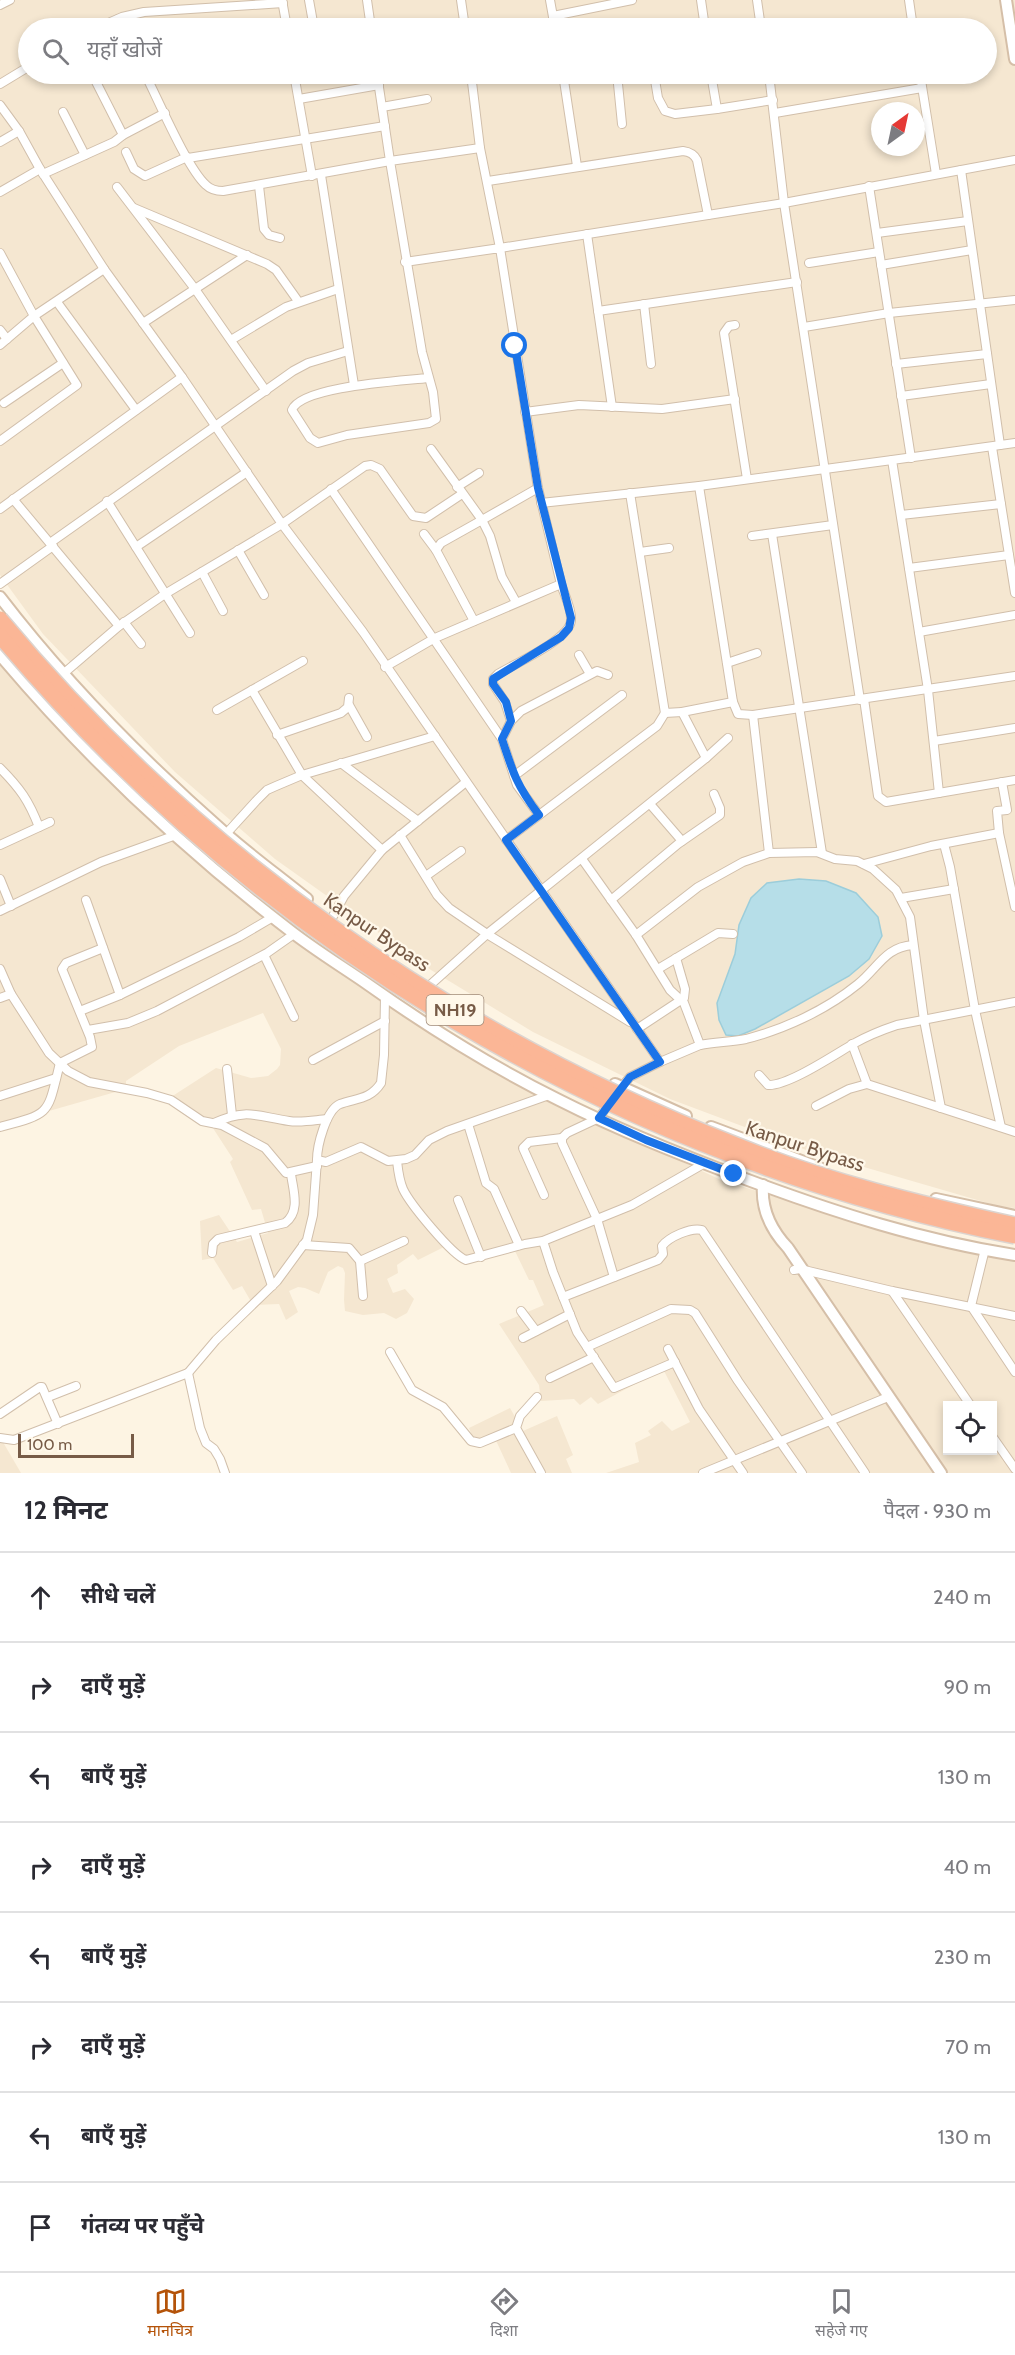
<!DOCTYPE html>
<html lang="hi">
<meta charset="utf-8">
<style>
:root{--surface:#fff;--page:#f2f2f3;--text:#2b2b33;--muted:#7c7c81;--line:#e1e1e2;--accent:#b45309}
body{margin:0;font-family:Cabin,"Noto Sans Devanagari",sans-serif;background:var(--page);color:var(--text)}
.controls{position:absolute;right:18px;bottom:18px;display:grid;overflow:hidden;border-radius:0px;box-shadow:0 3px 9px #0003}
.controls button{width:54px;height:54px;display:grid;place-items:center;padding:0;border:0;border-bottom:2px solid var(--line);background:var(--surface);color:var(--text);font:30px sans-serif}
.compass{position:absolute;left:871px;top:102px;width:54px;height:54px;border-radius:50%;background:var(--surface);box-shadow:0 3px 9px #0003;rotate:33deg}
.scale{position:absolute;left:18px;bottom:15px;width:116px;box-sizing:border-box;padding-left:6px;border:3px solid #775b47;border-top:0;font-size:16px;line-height:21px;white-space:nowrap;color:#775b47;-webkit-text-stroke:4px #fff8ea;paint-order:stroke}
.stop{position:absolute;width:18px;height:18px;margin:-14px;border:4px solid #1a73e8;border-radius:50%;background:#fff}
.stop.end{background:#1a73e8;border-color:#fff;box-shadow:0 2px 6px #0008}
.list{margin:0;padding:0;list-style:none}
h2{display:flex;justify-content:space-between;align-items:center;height:78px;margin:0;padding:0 24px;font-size:26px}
h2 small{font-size:20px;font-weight:400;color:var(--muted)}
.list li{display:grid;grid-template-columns:39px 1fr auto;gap:18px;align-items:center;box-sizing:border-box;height:90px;padding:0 24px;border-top:2px solid var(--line)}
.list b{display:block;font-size:22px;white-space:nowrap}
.list em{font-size:20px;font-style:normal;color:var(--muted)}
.icon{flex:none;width:33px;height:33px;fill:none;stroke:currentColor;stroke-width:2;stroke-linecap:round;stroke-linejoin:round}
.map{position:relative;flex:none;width:1015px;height:1473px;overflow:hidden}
.search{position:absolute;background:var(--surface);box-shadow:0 3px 9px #0003;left:18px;right:18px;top:18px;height:66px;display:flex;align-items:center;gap:15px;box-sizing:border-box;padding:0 21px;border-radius:33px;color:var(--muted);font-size:22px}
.sheet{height:798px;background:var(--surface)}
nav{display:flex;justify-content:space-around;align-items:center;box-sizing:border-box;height:84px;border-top:2px solid var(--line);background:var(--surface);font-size:16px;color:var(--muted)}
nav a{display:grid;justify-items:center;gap:3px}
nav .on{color:var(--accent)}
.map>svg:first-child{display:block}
.residential{fill:#f5e7d1;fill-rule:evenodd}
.water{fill:#b6dee8;stroke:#9ccdda;stroke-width:1.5}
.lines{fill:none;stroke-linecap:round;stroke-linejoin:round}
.street-casing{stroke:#d1bfab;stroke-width:10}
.secondary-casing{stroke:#d5bfa8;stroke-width:14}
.street{stroke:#fff;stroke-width:8}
.secondary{stroke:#fff;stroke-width:10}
.highway-bridge-casing{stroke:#dcd4cf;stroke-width:18;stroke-linecap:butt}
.highway-bridge{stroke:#fbb696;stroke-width:15}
.route{stroke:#1a73e8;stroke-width:8}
.labels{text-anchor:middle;stroke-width:4.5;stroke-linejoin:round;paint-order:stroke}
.shield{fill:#fff8ea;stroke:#a08a78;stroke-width:1.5}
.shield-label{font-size:18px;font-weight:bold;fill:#775b47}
.street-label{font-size:20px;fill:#775b47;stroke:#fff8ea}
</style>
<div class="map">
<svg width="1015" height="1473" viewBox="0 0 1015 1473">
<rect width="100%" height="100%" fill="#fdf4e3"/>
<g class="residential">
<path d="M0,0H1015V1208L998,1206L809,1151L670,1099L533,1032L431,970L275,859L175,772L43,634L0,575ZM28,28H986V74H28ZM880,111H916V147H880Z"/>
<path d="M0,659L88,762L224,884L294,939L424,1027L596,1121L721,1180L922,1242L1015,1261V1473H606L639,1462L635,1443L651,1435L648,1431L662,1421L672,1431L690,1422L663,1369L598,1404L591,1397L580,1405L574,1399L541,1401L539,1385L499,1324L544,1305L533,1280H529L514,1249L463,1258L448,1245L418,1260L413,1254L397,1265L398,1273L387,1279L393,1293L405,1289L414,1299L407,1313L396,1319L384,1313L363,1315L345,1311L344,1300L345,1273L343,1268L338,1266L328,1272L319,1294L305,1288L298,1287L289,1291L298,1312L286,1320L279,1304L253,1305L242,1286L233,1290L213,1258L202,1260L200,1221L219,1215L237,1242L268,1233L261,1209L252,1210L230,1162L233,1159L209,1122L171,1097L216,1068L251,1078L268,1076L277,1069L280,1065L281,1049L263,1013L179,1046L126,1081V1089L0,1125ZM948,1406H992V1450H948Z"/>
<path d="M510,1408L523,1431L557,1416L573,1455L566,1459L572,1473H511L493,1434L474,1441L469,1428Z"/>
<path d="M0,1437L21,1473H0Z"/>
</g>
<path class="water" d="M799,879L826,881L856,893L878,917L882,936L869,959L849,976L755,1029L738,1036L726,1035L719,1020L717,1003L735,954L739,925L751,898L767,883Z"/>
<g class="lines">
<g class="street-casing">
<g id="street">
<path d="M282,0L287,28"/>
<path d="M309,0L314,28"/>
<path d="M367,0L371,28"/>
<path d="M461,0L465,28"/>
<path d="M550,0L555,28"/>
<path d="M701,0L705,28"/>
<path d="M757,0L761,28"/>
<path d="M909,0L913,28"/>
<path d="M0,5L10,0"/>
<path d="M553,16L632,0"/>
<path d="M118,19L123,28"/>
<path d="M97,28L122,17L144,12L283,3"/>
<path d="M145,74C158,99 187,168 206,185C211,190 217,191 223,191L390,161L377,74"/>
<path d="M294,74L312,176"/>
<path d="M471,74L480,148L500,248L784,203L1015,160"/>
<path d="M563,74L577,166"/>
<path d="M617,74L622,124"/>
<path d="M654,74L658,98L665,111L675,114L717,109"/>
<path d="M711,74L717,109L773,100"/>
<path d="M769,74L784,203L860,700"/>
<path d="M920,74L936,174"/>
<path d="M564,80L601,74"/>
<path d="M0,84L28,67"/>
<path d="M299,99L379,85"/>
<path d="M0,105L19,131L40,169L104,269L182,377L282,524L363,632L660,1062L630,1077L619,1090"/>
<path d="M382,107L427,99"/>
<path d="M63,112L85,155"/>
<path d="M775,113L922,88"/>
<path d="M123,135L165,113"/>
<path d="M0,142L19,131"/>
<path d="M126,152L134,169L145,176L187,157"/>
<path d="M188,158L385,126"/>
<path d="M961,170L1000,445"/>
<path d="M43,174L114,142L123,135L92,74"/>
<path d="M321,175L354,385"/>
<path d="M488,181L683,151C690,152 694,154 697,160L708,215"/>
<path d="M259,186L264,229L269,235L280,238"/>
<path d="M869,186L911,458"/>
<path d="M117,187L195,289L266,391"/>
<path d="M0,192L40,169"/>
<path d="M134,208L267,264L276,270L298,301"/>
<path d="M877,233L968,221"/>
<path d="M587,234L612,407"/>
<path d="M0,253L34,316L0,345"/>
<path d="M809,263L879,252"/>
<path d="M881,265L972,250"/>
<path d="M57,302L136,410"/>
<path d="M644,304L651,364"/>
<path d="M598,311L797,282"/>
<path d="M143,323L247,255"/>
<path d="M735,325L729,326L724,333L747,479"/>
<path d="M804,327L889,313L1015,300"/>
<path d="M0,330L7,339"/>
<path d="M231,340L286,307L338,289"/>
<path d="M896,364L987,354"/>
<path d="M428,378C403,381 301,386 292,410L310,438L318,443L347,435L429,423L436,419L433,392L422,352L390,161L480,148"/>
<path d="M901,396L991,384"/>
<path d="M4,403L63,363"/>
<path d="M525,412L579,405L662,409L735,399"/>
<path d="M0,441L77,385L34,316L104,269"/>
<path d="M992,447L1015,593"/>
<path d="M431,449L482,520L538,488"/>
<path d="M699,486L733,702L738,714L753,715L1015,676"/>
<path d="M457,487L479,473"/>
<path d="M331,489L502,739L517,785L539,815"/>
<path d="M630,493L665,713L682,712"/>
<path d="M13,499L119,626"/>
<path d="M107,501L190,633"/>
<path d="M541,503L699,486L892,460"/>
<path d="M0,509L182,377"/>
<path d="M901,515L1001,504"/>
<path d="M424,534L436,550"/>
<path d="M772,534L822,853"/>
<path d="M752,536L833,525"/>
<path d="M50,543L293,371L308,363L348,351"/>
<path d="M136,547L247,472"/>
<path d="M238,550L264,595"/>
<path d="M640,552L669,548"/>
<path d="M909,568L1009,555"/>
<path d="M202,572L223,611"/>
<path d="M0,584L53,546"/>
<path d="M474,621L436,550L441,543L482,520L490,536L502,577L516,602"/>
<path d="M124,622L141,644"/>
<path d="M919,632L1015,615"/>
<path d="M579,655L590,674"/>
<path d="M727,663L757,653"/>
<path d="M385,667L435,638L561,584L538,488L500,248L405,262"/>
<path d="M63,674L119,626L165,594L282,524L365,466L371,465L380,469L413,516L426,518L462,494"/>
<path d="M252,690L302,775L382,850"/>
<path d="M864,699L878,796L886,802L1015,780"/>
<path d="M349,705L367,737"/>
<path d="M217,710L303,661"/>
<path d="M753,715L769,853"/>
<path d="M511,721L505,702L493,684V679L498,674C514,664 571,639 571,620C572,609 564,594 561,584"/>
<path d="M277,735L341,713L348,707L349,698"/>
<path d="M502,739L511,721L521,711L597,671L608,675"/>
<path d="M934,741L1015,728"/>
<path d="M706,758L728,738"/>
<path d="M341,763L418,821"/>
<path d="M0,768C20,788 29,801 39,827"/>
<path d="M514,776L622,695"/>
<path d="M1002,782L1007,810L997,811L999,833L1015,907"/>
<path d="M939,793L928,690L892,460L1015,443"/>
<path d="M650,804L682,841"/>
<path d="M226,834L256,801L267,790L276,786L302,775L435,736"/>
<path d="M400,835L437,895L449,908L487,934L630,1022"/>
<path d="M506,840L657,726L665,713"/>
<path d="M944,844L950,867L975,1010L1001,1127"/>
<path d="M0,845L50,822"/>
<path d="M582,859L636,935L670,990L684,1003L700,1045L660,1062"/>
<path d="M864,864L931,846L999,833"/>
<path d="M426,876L461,851"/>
<path d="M0,879L11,906"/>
<path d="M901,898L954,889"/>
<path d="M86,900L120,995L239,937L273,917"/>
<path d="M611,900L678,844L720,815V808L714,794"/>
<path d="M0,911L101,862L176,835"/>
<path d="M332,918L344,896L382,850L466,782"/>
<path d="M636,935L698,887L743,862L769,853L817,852L835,859L857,861L873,869L896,890L910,917L924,1020L941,1108"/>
<path d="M264,955L294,1017"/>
<path d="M0,969L11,994L0,998"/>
<path d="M658,969L718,933L733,934"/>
<path d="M429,986L487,934L706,758L682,712L733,702"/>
<path d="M11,994L49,1053L68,1071L89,1082L147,1093L171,1100L202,1121L222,1125L265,1148L286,1173L317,1166"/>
<path d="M385,997L384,1055L381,1083C370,1100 356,1098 340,1104C326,1110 317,1146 317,1160L326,1162L361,1147L388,1161L406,1159L415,1155L429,1140L447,1131L549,1095"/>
<path d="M80,1011L120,995"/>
<path d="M637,1029L684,998L685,989L676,958"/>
<path d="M88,1030L128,1023L157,1011L267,953L294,934"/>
<path d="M852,1044L867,1084L1015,1132"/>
<path d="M700,1045C715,1042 731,1042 746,1039C785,1029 826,1010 858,984C878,968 885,947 913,945"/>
<path d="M313,1060L385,1021"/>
<path d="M227,1069L232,1115"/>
<path d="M759,1075L768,1085C788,1086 834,1055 853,1044C867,1036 882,1030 897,1025L1015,1002"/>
<path d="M0,1096L56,1078"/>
<path d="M610,1102L599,1118L567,1133L562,1138V1143L597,1219L614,1277"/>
<path d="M816,1106L849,1089L867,1084"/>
<path d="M214,1123C247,1108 256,1116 289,1121C301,1123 315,1120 327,1119"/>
<path d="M468,1124L486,1183L494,1189L519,1245"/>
<path d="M0,1127C52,1113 47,1115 60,1063L92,1047L90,1037L62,969L66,963L103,948"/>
<path d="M397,1161C398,1170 399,1180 403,1189C410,1204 452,1255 466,1260L525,1244L543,1241L632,1205L705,1163"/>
<path d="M544,1195L523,1148L529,1142L562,1138"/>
<path d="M458,1200L481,1257"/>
<path d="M254,1231L272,1286"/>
<path d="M543,1241L553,1272L577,1332L614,1388L675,1362"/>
<path d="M303,1245L349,1248L360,1261L363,1296"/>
<path d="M985,1249L971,1306L1015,1372"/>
<path d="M212,1253L213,1244L218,1239L285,1223C301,1211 293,1190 291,1174"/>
<path d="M360,1261L404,1241"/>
<path d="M794,1270L800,1269L892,1291L1015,1316"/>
<path d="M892,1291L971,1406"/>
<path d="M563,1297L658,1260L663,1254L662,1246C669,1237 691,1227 702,1230L865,1473"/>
<path d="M521,1311L536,1331"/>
<path d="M523,1338L570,1314"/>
<path d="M587,1347L671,1309L690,1310L695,1313L738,1381L802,1473"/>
<path d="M668,1349L699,1409L743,1473"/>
<path d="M390,1352L412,1390L443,1407L471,1441L480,1443L516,1428"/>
<path d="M188,1373L200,1428L206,1443L214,1449L220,1459L225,1473"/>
<path d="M550,1378L594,1357"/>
<path d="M48,1397L76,1386"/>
<path d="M537,1397L520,1416L516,1428L541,1473"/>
<path d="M0,1414L40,1387H42L58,1424"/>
<path d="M992,1436L1015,1469"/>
<path d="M0,1438L14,1440L188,1373L216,1340L277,1281L307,1240L313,1215L317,1160"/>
<path d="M703,1473L888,1397"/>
</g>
</g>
<g class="secondary-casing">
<g id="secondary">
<path d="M1006,0L1015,59"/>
<path d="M0,597C66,683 143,761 225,833C251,856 280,877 307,899"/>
<path d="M0,655C85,756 184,849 288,929C312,948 338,964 363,981C425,1025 490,1066 559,1100C620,1131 684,1156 748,1180C834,1212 924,1241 1015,1255"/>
<path d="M615,1084L686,1116"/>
<path d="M711,1127L820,1168"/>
<path d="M763,1185C761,1210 771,1230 788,1248L941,1473"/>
<path d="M936,1199L1015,1216"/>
</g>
</g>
<use href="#street" class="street"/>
<use href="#secondary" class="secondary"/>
<g class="highway-bridge-casing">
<g id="highway-bridge">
<path d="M0,619C195,854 452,1034 736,1145C826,1181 921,1204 1015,1225"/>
<path d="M0,636C259,944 620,1158 1015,1236"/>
</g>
</g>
<use href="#highway-bridge" class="highway-bridge"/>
</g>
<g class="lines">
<path class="route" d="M515,346L538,488L571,618L569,628L561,637L493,679V684L506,702L511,721L502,739C513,773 517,786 539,815L506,840L660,1062L630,1077L599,1118L646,1140L734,1174"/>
</g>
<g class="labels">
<rect class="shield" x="426.5" y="995" width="57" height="30" rx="4.5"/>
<g class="shield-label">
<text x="455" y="1016">NH19</text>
</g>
<g class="street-label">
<text transform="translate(377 932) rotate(34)" y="7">Kanpur Bypass</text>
<text transform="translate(805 1146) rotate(18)" y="7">Kanpur Bypass</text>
</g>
</g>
</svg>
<div class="controls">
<button><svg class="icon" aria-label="locate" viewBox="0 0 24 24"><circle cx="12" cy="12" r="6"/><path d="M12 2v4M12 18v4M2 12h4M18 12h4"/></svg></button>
</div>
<svg class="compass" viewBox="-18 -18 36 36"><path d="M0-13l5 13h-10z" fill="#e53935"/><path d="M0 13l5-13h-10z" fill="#7c7c81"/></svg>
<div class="scale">100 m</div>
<div class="stop" style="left:515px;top:346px"></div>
<div class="stop end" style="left:734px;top:1174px"></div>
<div class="search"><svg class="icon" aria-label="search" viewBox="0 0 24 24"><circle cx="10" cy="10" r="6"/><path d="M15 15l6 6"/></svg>यहाँ खोजें</div>
</div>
<section class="sheet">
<h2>12 मिनट<small>पैदल · 930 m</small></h2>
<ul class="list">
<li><svg class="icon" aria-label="ahead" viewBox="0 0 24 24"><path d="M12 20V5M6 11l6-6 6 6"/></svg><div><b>सीधे चलें</b></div><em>240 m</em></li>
<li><svg class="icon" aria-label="right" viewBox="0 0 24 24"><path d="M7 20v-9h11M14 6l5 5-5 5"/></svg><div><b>दाएँ मुड़ें</b></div><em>90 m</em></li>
<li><svg class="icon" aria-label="left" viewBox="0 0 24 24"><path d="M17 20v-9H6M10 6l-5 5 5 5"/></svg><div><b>बाएँ मुड़ें</b></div><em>130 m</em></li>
<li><svg class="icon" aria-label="right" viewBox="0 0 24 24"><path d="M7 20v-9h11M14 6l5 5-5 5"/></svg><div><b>दाएँ मुड़ें</b></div><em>40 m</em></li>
<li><svg class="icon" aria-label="left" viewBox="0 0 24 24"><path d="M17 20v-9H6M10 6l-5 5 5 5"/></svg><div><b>बाएँ मुड़ें</b></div><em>230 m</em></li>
<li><svg class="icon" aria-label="right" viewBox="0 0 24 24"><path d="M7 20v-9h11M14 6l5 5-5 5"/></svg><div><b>दाएँ मुड़ें</b></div><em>70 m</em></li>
<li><svg class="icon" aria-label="left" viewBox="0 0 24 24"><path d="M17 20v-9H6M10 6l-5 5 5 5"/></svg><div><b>बाएँ मुड़ें</b></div><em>130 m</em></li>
<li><svg class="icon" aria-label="arrive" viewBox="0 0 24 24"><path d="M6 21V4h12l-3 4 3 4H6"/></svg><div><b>गंतव्य पर पहुँचे</b></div></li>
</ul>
</section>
<nav>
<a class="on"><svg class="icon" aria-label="map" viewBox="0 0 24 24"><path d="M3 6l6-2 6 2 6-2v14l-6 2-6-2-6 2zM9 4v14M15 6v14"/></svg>मानचित्र</a>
<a><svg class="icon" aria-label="directions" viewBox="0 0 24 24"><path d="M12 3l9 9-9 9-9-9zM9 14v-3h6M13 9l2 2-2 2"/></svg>दिशा</a>
<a><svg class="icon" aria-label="saved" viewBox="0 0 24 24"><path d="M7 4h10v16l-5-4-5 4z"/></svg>सहेजे गए</a>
</nav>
